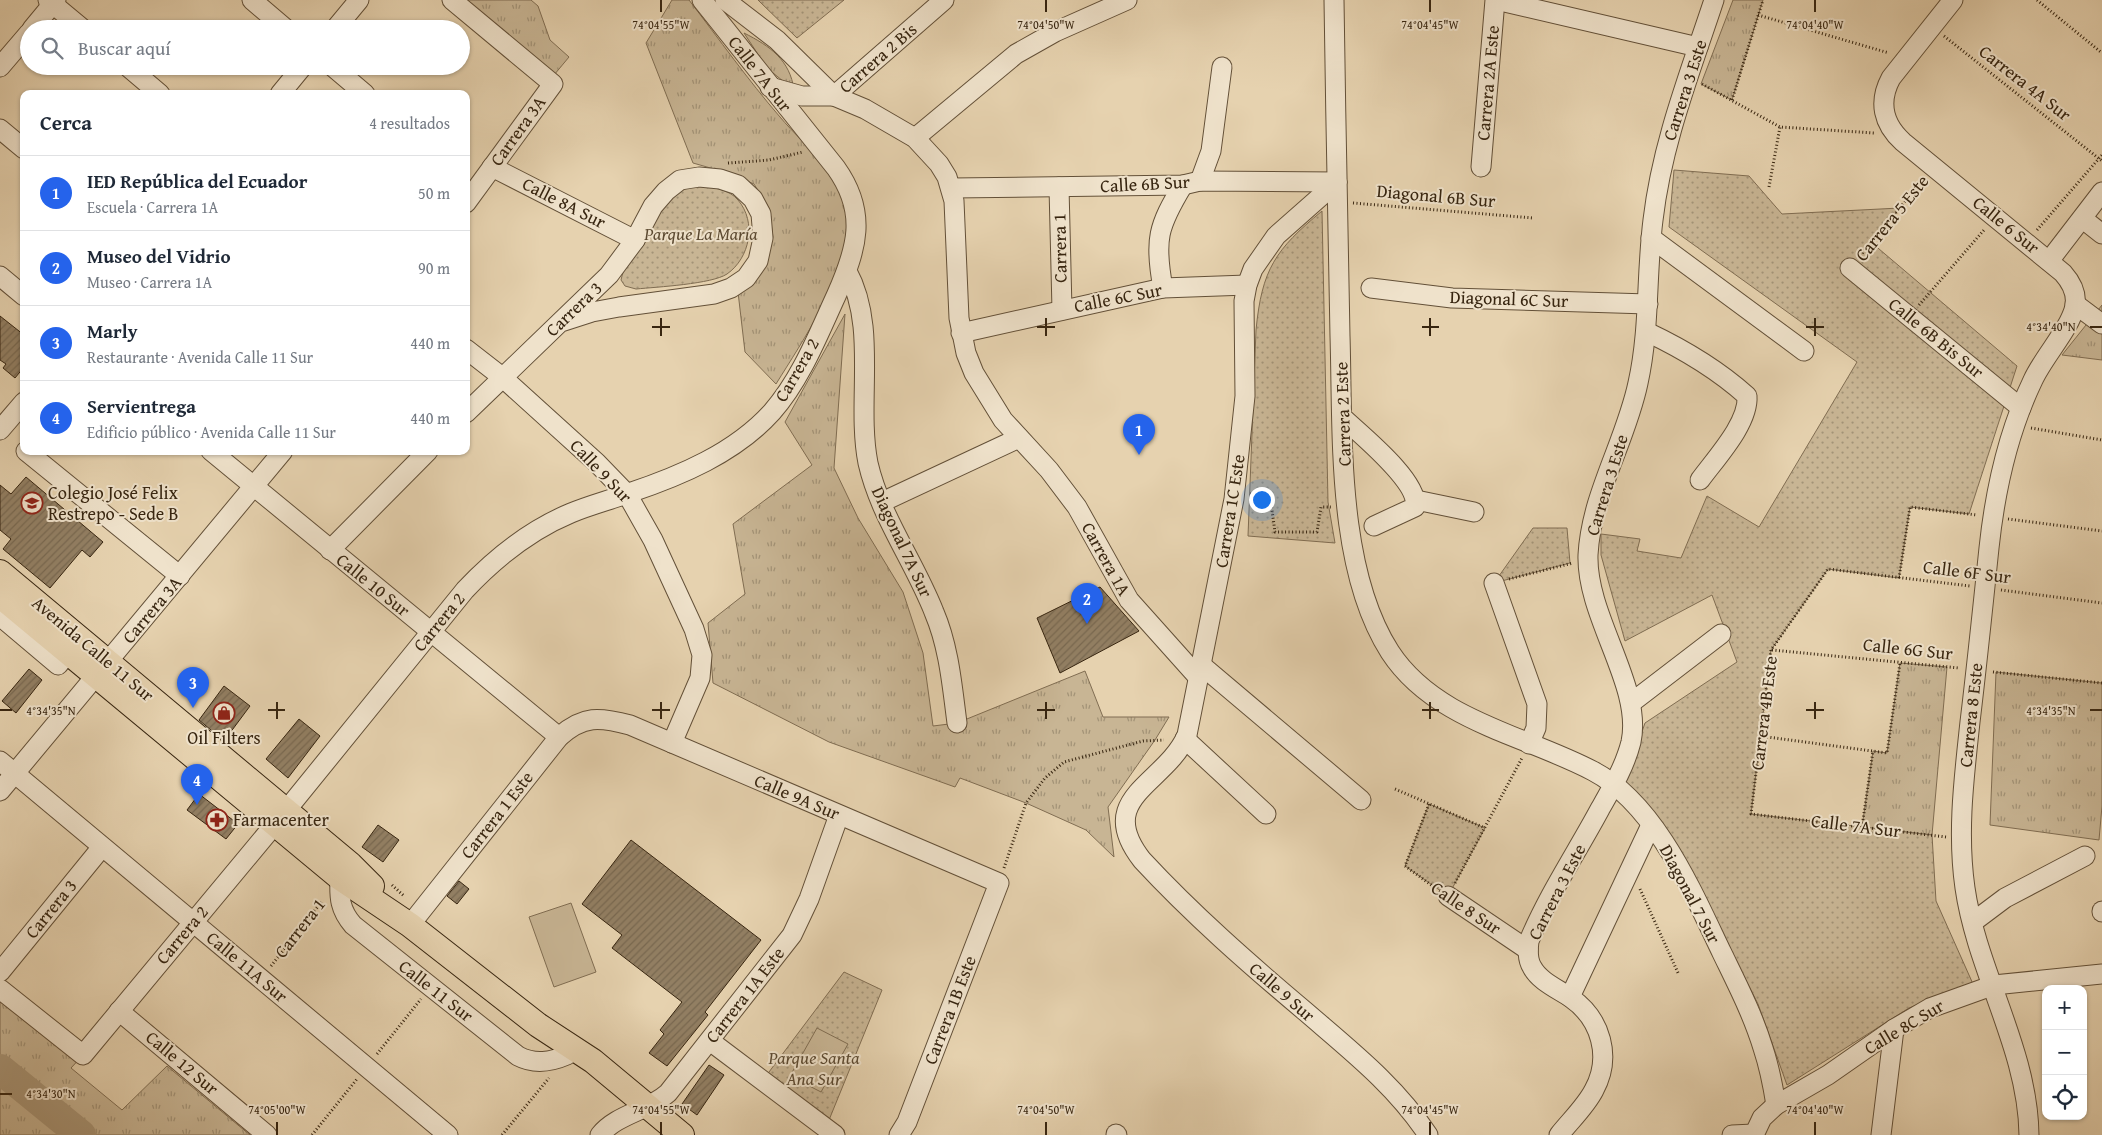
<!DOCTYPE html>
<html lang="es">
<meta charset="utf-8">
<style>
:root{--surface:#fff;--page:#f6f6f7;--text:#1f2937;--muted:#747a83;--line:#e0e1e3;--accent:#2563eb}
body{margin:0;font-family:"Gentium Book Plus",serif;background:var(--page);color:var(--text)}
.controls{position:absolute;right:15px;bottom:15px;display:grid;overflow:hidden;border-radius:10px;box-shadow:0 1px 4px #0004}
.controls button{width:45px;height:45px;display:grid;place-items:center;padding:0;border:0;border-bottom:1px solid var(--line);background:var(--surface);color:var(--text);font:25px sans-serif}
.you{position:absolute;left:1261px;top:499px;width:18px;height:18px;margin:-12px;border:4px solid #fff;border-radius:50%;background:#1a73e8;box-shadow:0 0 0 8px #1a73e833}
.badge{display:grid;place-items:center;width:32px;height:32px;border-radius:50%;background:var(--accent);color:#fff;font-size:16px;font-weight:700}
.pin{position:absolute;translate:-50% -41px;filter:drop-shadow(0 1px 2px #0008)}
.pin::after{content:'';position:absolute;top:26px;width:18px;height:15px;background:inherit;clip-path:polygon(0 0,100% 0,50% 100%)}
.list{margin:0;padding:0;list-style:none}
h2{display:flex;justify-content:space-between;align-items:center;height:65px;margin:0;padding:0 20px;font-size:21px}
h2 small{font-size:16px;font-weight:400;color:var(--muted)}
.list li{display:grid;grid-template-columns:32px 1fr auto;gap:15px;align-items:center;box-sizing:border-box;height:75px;padding:0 20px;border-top:1px solid var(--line)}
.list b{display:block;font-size:19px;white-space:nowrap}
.list p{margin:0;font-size:16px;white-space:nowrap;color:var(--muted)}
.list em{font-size:16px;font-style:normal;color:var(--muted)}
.icon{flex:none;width:28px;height:28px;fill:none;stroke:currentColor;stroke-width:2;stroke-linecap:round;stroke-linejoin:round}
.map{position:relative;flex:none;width:2102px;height:1135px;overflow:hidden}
.search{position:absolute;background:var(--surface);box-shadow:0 1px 4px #0004;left:20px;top:20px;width:450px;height:55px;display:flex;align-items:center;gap:12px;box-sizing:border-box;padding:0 18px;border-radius:28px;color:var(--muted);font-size:19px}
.panel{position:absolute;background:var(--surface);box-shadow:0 1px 4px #0004;left:20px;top:90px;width:450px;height:365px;border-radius:10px}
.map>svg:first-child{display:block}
.grass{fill:url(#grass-tufts);stroke:#806d52}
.park{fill:url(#park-dots);stroke:#806d52}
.garden{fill:#c8b594;stroke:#806d52}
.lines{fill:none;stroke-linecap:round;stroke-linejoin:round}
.river{stroke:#aa9779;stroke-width:30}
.building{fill:url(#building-hatch);stroke:#372510}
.minor-casing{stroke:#635038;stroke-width:21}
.major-casing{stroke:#372510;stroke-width:26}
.path{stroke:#372510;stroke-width:3;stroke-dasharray:1 2.5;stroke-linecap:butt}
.minor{stroke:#efe2cb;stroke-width:19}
.major{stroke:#e6d2af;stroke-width:24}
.ticks{fill:none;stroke:#372510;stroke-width:2}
.labels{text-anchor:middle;stroke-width:4;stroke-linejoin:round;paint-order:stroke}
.street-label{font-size:18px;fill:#372510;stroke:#efe2cb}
.park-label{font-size:18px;font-style:italic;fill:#5b4931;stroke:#efe2cb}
.poi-label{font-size:18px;fill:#372510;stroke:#efe2cb;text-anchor:start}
.ticks-label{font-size:12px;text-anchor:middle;fill:#372510;stroke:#efe2cb;stroke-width:4;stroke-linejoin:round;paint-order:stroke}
</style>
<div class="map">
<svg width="2102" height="1135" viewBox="0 0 2102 1135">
<defs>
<pattern id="grass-tufts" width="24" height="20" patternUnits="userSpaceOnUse" patternTransform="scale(1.25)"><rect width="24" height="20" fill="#c8b594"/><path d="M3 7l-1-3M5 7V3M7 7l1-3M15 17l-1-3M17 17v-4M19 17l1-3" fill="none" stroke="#a39377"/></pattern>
<pattern id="park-dots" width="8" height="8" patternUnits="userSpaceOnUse" patternTransform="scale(1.25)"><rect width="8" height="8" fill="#c8b594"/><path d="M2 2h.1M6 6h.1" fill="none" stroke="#a39377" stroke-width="1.8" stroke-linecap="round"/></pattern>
<pattern id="building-hatch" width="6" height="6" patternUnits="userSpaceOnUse" patternTransform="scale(1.25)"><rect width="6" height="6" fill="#927f63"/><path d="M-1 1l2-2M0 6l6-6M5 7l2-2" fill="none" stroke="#786850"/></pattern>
</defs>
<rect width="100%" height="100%" fill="#e6d2af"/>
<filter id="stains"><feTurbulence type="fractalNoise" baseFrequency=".004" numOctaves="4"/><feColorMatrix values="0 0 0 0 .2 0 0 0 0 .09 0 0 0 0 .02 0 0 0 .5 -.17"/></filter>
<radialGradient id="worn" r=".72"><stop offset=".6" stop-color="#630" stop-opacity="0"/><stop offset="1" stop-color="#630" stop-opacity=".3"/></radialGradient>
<g class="grass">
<path d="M465,0H531L538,6L550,40L569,57L554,75Z"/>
<path d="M672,0H689C719,39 748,80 780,117C805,147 848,178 848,223C849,273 802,342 776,384L745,352L738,292L752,285L765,262L773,237L769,208L754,184L728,173L693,163L646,43Z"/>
<path d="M1733,0H1763L1732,100L1701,84Z"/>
<path d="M744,33C770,46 790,60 794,90L767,68Z"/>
<path d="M2102,305V360L2062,355Z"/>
<path d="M845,314L834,468L858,518L903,592L923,653L933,726L957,723L1085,671L1103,717H1169L1155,740L1108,807L1114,857L1086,830L1026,803L960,778L955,787L829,742L713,683L708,623L745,594L733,524L812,465L785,422Z"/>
<path d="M1900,663L1947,667L1932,835L1862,827L1873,751L1887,753Z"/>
<path d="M1996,672L2102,683V806L2099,840L1990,825Z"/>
<path d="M0,989L83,1055L71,1068L122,1110L167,1066L250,1135H0Z"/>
</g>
<g class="park">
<path d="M758,0H844L797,38Z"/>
<path d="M1674,170L1749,176L1782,214L1900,208L1872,243L2017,366L1969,514L1910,507L1899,578L1828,569L1771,650L1751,814L1932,835L1936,901L1973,984L1909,1008L1787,1085L1758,1004L1708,906L1624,784L1645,723L1737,662L1712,595L1625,641L1601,555V534L1640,539L1637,551L1681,558L1707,496L1759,527L1857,362L1669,227Z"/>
<path d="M700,185C713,188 729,189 738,200C757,222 750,258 727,274C712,284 657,287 636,289L625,286L621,280L623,272L663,204L681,190Z"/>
<path d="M1322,211L1328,502L1335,543L1248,536L1256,330C1262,269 1275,250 1322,211Z"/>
<path d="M1533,528H1567L1570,563L1494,583Z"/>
<path d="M1429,804L1485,828L1448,896L1405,866Z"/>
<path d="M844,972L882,990L829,1120L766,1076Z"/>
</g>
<g class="garden">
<path d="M571,903L596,972L554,987L529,917Z"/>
<path d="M817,1028L848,1044L821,1092L790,1076Z"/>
</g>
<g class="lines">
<path class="river" d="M0,1069L81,1135"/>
</g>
<g class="building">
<path d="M0,316L24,335V367L15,378L3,368L6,364L0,360Z"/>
<path d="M26,477L103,542L90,557L82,550L50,588L3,549L11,539L0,530V485L11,494Z"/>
<path d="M1100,587L1139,631L1060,673L1037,618Z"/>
<path d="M29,669L42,680L16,713L2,701Z"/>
<path d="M224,686L250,706L224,741L199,720Z"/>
<path d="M299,719L320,736L288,778L266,759Z"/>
<path d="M199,794L238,824L226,839L187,810Z"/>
<path d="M378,825L399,840L383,862L362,847Z"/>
<path d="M631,840L761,940L705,1012L708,1015L667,1066L649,1053L664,1034L660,1030L682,1002L612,948L622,935L582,904Z"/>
<path d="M459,881L469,889L457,904L447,896Z"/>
<path d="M709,1065L724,1075L697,1115L682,1104Z"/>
</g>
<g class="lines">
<g class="minor-casing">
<g id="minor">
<path d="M48,0L83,29"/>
<path d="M252,0L286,29"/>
<path d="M452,0L553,84L466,203"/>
<path d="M725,0L777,40L834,96"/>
<path d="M1334,0C1336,112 1337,224 1340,336C1343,433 1336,568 1390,652C1435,721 1525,735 1593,771C1656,804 1693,893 1722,953C1737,984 1753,1015 1763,1048C1769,1066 1773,1086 1776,1105"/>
<path d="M1496,0L1698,47"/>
<path d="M1953,0L1891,78C1878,102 1883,124 1903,142L2063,273C2071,282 2077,294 2075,306C2070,329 2044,356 2033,380C2008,432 1995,491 1989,548C1983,606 1977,664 1970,722C1964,778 1957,832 1965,888C1977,972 2028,1049 2029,1135"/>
<path d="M32,29L56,0"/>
<path d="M335,29L359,0"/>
<path d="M127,66L160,94"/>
<path d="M332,66L365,94"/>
<path d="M0,67L29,33"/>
<path d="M770,87L802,96H834L865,109L915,138L939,164L947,177L954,201L959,318L966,353L974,373L1003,420L1049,470L1077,507L1129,600L1197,676"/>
<path d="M280,94L303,66"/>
<path d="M834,96L944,0"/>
<path d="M0,129L24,149"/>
<path d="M915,138L1016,54L1055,32L1127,0"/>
<path d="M492,167L635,240"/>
<path d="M1481,167L1495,0"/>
<path d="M1200,181L1211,151L1222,67"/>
<path d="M1337,182L1276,236L1253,269L1247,285L1244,301L1245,396L1234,499L1187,735C1165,785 1093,797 1142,860C1193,915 1249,964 1306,1012C1350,1050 1396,1086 1428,1135"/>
<path d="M1059,187L1062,310"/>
<path d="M952,188L1183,185L1200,181L1337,182"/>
<path d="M2083,219L2102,234"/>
<path d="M1651,238L1804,351"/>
<path d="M2049,261L2102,192"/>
<path d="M1850,268L2021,408"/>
<path d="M847,271C878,327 856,402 868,463C880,516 914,561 934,612C949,647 952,685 957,723"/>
<path d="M0,276L24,296"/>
<path d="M1163,288C1154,240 1158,226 1183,185"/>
<path d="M1371,288L1452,298L1648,304"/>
<path d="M2075,304L2102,324"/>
<path d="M1647,332C1683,349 1717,369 1747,396C1749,423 1716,458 1700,480"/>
<path d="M961,333L1163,288L1247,285"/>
<path d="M466,349L502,377L597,463L627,494L653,540L694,629L702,655L700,678L672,743"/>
<path d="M466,413L609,275L635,240L653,206L666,191L680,180L699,177L720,179L738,185L753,199L761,214L763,238L758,261L746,278L731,288L714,294L619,307L592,312L561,322"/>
<path d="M1343,418C1361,435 1420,482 1415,507L1374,526"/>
<path d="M0,430L24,402"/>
<path d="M26,451L180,576"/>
<path d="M211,451L559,737"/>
<path d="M1416,500L1474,512"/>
<path d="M882,502L1019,438"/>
<path d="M330,550L428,451"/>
<path d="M1494,583L1537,704L1536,728L1529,744"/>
<path d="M0,616L58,665L68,653"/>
<path d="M1200,664L1361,800"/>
<path d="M1631,703L1721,634"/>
<path d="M1185,739L1266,814"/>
<path d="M0,761L448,1135"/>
<path d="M0,791L283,451"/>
<path d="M340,878C339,898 340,910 353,925L518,1056C535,1065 551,1062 567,1055"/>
<path d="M1448,896L1528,950"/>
<path d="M2102,911V912"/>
<path d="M1973,922L2005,898L2085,856"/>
<path d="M410,925L559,737C583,715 600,717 630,725L999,883L907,1122L899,1135"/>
<path d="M0,972L102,847"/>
<path d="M0,989L83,1055L280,818L465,590C496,557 530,530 571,513C590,505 610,500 629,493C680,476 735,453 772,412C801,379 818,335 836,296C857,249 868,213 836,168L702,0"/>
<path d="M1570,997L1651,825"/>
<path d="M119,1011L267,1135"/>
<path d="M710,1041L835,1135"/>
<path d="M1116,1134L1117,1135"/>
<path d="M600,1135C617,1114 648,1111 668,1093L792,935L809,899L839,815"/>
<path d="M1559,1135C1570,1121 1586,1106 1594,1090C1612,1057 1601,1019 1571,998C1558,989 1539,981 1532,967C1527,959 1528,949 1529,941C1548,895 1577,852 1600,809C1612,788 1625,766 1631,742C1643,686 1586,617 1588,555C1591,495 1626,441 1638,383C1650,329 1646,275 1653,220C1662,143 1690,73 1714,0"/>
<path d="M1732,1135L1754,1134"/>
<path d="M1754,1135L1762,1118L1776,1105L1828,1075L1894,1029L1930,1008L1994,985L2102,974"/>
<path d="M1881,1135L1894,1029"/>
</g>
</g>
<g class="major-casing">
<g id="major">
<path d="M0,572L350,864L372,886"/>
<path d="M0,596L340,878L410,925L538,1025L593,1061L682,1135"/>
</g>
</g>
<g class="path">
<path d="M2037,0L2102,53"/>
<path d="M1758,15L1889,53"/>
<path d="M1944,36L2102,161"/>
<path d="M1702,84L1780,127L1874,133"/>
<path d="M1732,100L1763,0"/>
<path d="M728,163L769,160L803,152"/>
<path d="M1769,187L1780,127"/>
<path d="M1353,203L1533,218"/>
<path d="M2037,230L2102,155"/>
<path d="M1860,256L1923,180"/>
<path d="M1919,305L1984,230"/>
<path d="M2031,428L2102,440"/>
<path d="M1250,494L1270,496L1275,532H1317L1321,507H1331"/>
<path d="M2008,519L2102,531"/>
<path d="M1899,578L1910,507L1977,515"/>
<path d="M1509,579L1573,563"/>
<path d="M2001,590L2102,603"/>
<path d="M1772,650L1959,668"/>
<path d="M1993,672L2102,683"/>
<path d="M1760,736L1887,753L1900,663"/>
<path d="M1395,789L1485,828"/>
<path d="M1429,804L1405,866L1434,887"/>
<path d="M1862,827L1873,751"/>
<path d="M1946,837L1751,814L1771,650L1828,569L1970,586"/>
<path d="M1004,868L1026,803L1045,778L1064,762L1143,741L1164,740"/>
<path d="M1455,883L1522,758"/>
<path d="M392,885L404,896"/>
<path d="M1640,889L1679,975"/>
<path d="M271,966L323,900"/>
<path d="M377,1054L421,999"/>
<path d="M312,1135L357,1079"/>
<path d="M502,1135L549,1078"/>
</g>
<use href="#minor" class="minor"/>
<use href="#major" class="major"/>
</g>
<path class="ticks" d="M661,0V12M1046,0V12M1430,0V12M1815,0V12M661,318V336M1046,318V336M1430,318V336M1815,318V336M652,327H670M1037,327H1055M1422,327H1439M1806,327H1824M2090,327H2102M277,702V719M661,702V719M1046,702V719M1430,702V719M1815,702V719M0,710H12M268,710H285M652,710H670M1037,710H1055M1422,710H1439M1806,710H1824M2090,710H2102M0,1094H12M277,1122V1135M661,1122V1135M1046,1122V1135M1430,1122V1135M1815,1122V1135"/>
<defs>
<g id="school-ring" transform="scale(1.125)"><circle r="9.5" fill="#efe2cb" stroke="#8f2418" stroke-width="1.5"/><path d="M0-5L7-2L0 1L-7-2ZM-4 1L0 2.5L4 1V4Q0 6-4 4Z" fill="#8f2418"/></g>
<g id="shop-ring" transform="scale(1.125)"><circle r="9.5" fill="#efe2cb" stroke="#8f2418" stroke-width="1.5"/><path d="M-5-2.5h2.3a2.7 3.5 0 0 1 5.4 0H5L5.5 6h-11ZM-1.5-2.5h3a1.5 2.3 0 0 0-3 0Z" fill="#8f2418"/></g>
<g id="pharmacy-ring" transform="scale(1.125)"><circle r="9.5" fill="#efe2cb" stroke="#8f2418" stroke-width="1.5"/><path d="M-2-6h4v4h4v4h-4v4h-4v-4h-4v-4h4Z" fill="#8f2418"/></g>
</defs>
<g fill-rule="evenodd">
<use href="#school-ring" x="32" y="503"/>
<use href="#shop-ring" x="224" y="713"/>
<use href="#pharmacy-ring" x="217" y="820"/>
</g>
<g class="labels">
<g class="street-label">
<text transform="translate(878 58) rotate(-41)" y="6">Carrera 2 Bis</text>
<text transform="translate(760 74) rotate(52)" y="6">Calle 7A Sur</text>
<text transform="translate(1488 83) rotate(-85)" y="6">Carrera 2A Este</text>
<text transform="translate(2025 83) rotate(38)" y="6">Carrera 4A Sur</text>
<text transform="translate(1685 90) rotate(-72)" y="6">Carrera 3 Este</text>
<text transform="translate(518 131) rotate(-54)" y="6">Carrera 3A</text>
<text transform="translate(1145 184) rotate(-3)" y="6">Calle 6B Sur</text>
<text transform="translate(1436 196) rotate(5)" y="6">Diagonal 6B Sur</text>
<text transform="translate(564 203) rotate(27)" y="6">Calle 8A Sur</text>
<text transform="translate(1892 218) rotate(-51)" y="6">Carrera 5 Este</text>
<text transform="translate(2006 225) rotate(39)" y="6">Calle 6 Sur</text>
<text transform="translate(1060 248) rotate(-91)" y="6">Carrera 1</text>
<text transform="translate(1118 298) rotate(-11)" y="6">Calle 6C Sur</text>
<text transform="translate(1509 299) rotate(2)" y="6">Diagonal 6C Sur</text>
<text transform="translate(574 309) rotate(-44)" y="6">Carrera 3</text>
<text transform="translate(1936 338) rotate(39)" y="6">Calle 6B Bis Sur</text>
<text transform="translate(797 370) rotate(-60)" y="6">Carrera 2</text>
<text transform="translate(1343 414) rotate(-92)" y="6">Carrera 2 Este</text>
<text transform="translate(601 471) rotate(46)" y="6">Calle 9 Sur</text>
<text transform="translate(1607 485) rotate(-73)" y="6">Carrera 3 Este</text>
<text transform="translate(1230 511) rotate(-81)" y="6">Carrera 1C Este</text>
<text transform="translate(902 542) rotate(65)" y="6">Diagonal 7A Sur</text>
<text transform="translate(1106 559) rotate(61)" y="6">Carrera 1A</text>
<text transform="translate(1967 572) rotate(7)" y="6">Calle 6F Sur</text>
<text transform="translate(373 585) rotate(39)" y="6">Calle 10 Sur</text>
<text transform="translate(152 610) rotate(-50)" y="6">Carrera 3A</text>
<text transform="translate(439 622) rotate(-51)" y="6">Carrera 2</text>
<text transform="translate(93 649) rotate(40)" y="6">Avenida Calle 11 Sur</text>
<text transform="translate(1908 649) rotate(6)" y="6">Calle 6G Sur</text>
<text transform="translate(1764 713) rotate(-83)" y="6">Carrera 4B Este</text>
<text transform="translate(1971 715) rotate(-84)" y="6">Carrera 8 Este</text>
<text transform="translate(797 797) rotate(23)" y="6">Calle 9A Sur</text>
<text transform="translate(497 815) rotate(-52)" y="6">Carrera 1 Este</text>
<text transform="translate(1856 826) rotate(7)" y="6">Calle 7A Sur</text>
<text transform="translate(1557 892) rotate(-63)" y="6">Carrera 3 Este</text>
<text transform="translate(1690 894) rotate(62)" y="6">Diagonal 7 Sur</text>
<text transform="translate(1466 908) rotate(34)" y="6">Calle 8 Sur</text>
<text transform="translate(51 909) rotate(-51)" y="6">Carrera 3</text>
<text transform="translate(300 928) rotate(-52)" y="6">Carrera 1</text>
<text transform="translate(182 935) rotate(-50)" y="6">Carrera 2</text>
<text transform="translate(247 967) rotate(40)" y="6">Calle 11A Sur</text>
<text transform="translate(436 991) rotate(38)" y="6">Calle 11 Sur</text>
<text transform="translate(1282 992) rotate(41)" y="6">Calle 9 Sur</text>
<text transform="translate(745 995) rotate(-52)" y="6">Carrera 1A Este</text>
<text transform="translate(950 1010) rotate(-69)" y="6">Carrera 1B Este</text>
<text transform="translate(1904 1027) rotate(-31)" y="6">Calle 8C Sur</text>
<text transform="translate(182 1063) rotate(40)" y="6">Calle 12 Sur</text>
</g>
<g class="park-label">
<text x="701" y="240">Parque La María</text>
<text x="814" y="1064">Parque Santa<tspan x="814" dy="21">Ana Sur</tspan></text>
</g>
<g class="poi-label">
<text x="48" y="499">Colegio José Felix<tspan x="48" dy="21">Restrepo - Sede B</tspan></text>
<text x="224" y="744" text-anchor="middle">Oil Filters</text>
<text x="233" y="826">Farmacenter</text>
</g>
</g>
<g class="ticks-label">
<text x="661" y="29">74°04'55"W</text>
<text x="1046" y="29">74°04'50"W</text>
<text x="1430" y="29">74°04'45"W</text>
<text x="1815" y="29">74°04'40"W</text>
<text x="2051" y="331">4°34'40"N</text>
<text x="51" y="715">4°34'35"N</text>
<text x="2051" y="715">4°34'35"N</text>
<text x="51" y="1098">4°34'30"N</text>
<text x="277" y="1114">74°05'00"W</text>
<text x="661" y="1114">74°04'55"W</text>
<text x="1046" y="1114">74°04'50"W</text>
<text x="1430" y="1114">74°04'45"W</text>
<text x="1815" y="1114">74°04'40"W</text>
</g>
<rect width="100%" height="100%" filter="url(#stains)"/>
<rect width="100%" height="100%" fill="url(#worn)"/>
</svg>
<div class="controls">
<button>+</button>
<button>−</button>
<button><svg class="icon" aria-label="locate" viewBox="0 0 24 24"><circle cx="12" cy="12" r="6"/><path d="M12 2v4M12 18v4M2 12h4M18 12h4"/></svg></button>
</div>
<div class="you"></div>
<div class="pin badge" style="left:1139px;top:455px">1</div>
<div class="pin badge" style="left:1087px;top:624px">2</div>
<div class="pin badge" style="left:193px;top:708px">3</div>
<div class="pin badge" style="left:197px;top:805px">4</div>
<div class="search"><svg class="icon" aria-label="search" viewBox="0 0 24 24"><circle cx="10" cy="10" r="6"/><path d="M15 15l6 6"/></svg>Buscar aquí</div>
<section class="panel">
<h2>Cerca<small>4 resultados</small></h2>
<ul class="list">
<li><span class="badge">1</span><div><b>IED República del Ecuador</b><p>Escuela · Carrera 1A</p></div><em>50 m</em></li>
<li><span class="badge">2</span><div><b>Museo del Vidrio</b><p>Museo · Carrera 1A</p></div><em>90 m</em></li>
<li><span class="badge">3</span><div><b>Marly</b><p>Restaurante · Avenida Calle 11 Sur</p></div><em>440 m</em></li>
<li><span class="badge">4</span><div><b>Servientrega</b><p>Edificio público · Avenida Calle 11 Sur</p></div><em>440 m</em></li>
</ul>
</section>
</div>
